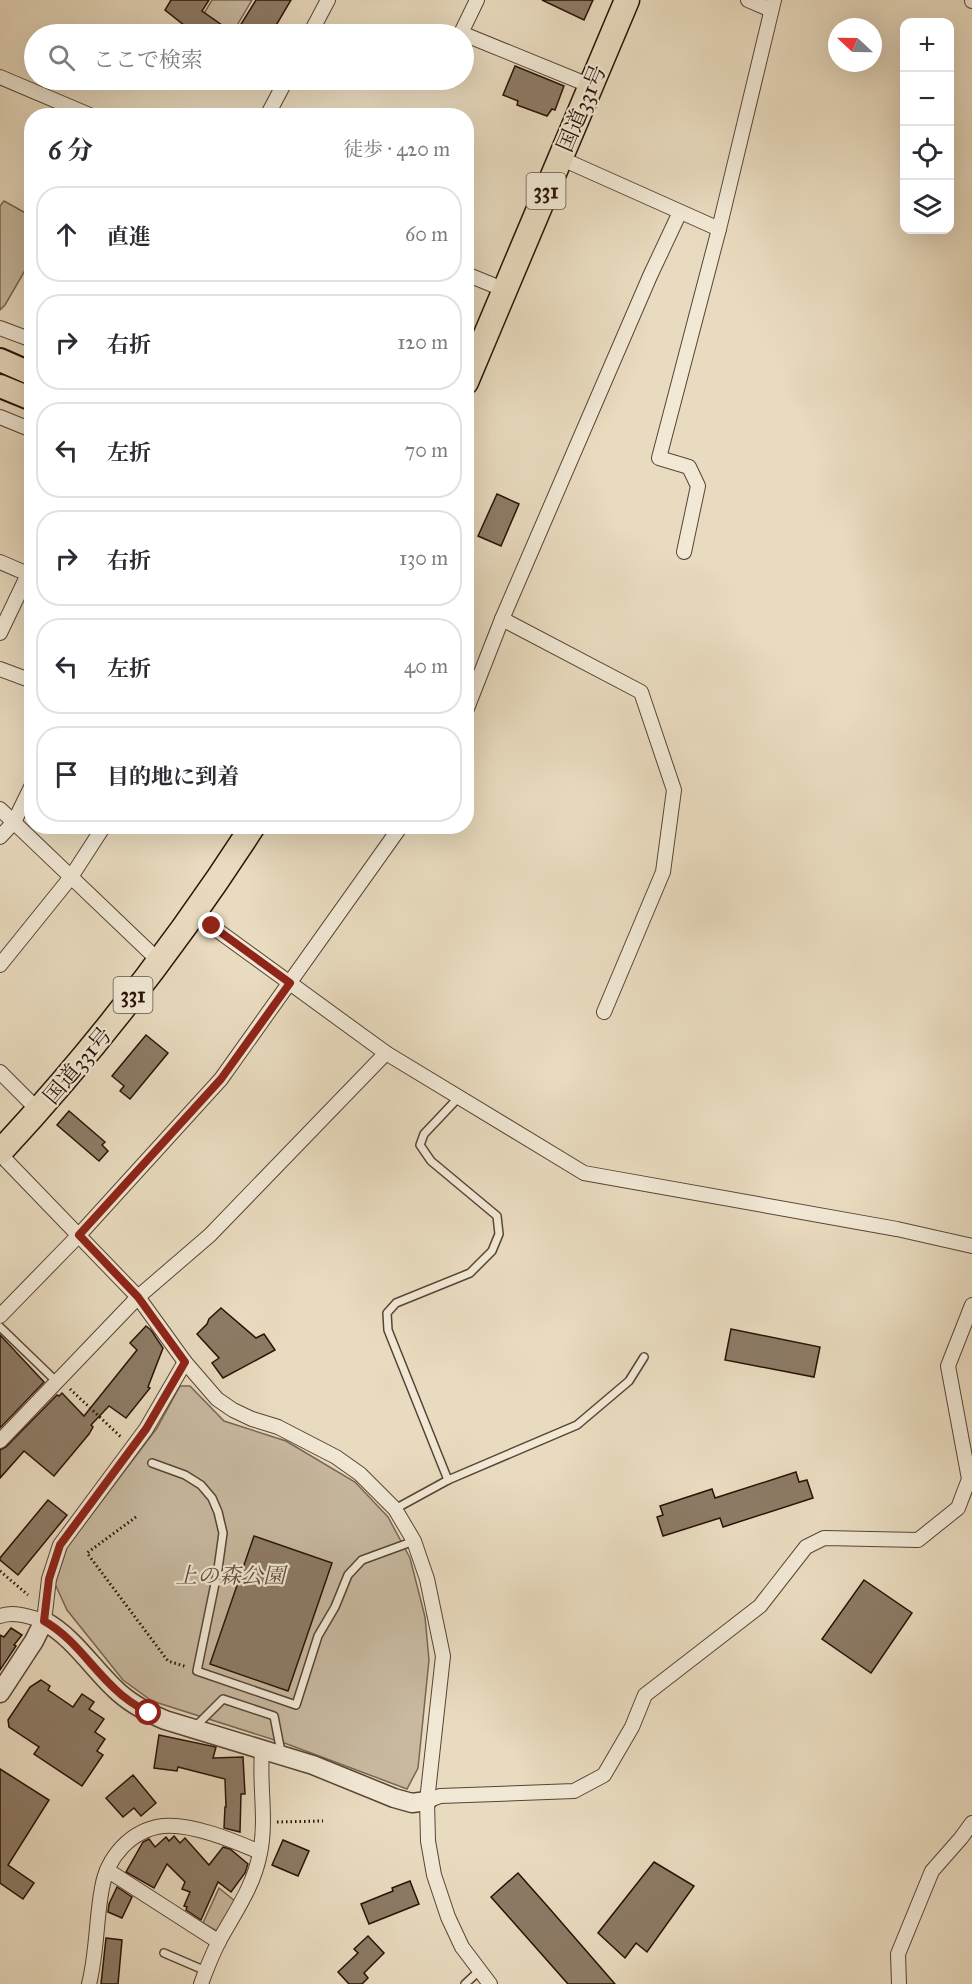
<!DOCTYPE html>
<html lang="ja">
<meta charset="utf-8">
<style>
:root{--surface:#fff;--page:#f2f2f3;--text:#2b2b33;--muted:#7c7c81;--line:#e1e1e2}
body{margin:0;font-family:"IM FELL Great Primer","Noto Serif JP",serif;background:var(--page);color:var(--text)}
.controls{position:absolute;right:18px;top:18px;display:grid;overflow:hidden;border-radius:12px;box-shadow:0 6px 24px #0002}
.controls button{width:54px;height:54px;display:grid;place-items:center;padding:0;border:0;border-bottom:2px solid var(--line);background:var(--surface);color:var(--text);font:30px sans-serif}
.compass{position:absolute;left:828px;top:18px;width:54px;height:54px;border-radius:50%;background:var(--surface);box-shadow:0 6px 24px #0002;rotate:292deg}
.stop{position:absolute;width:18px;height:18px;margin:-14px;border:4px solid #8f2418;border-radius:50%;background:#fff}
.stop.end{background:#8f2418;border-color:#fff;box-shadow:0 2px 6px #0008}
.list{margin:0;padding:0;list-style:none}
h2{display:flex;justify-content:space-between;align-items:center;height:78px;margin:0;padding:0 24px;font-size:26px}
h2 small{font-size:20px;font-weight:400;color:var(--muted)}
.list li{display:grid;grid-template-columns:39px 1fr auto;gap:18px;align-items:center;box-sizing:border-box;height:96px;margin:0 12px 12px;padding:0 12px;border:2px solid var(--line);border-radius:24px}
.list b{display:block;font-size:22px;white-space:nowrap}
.list em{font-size:20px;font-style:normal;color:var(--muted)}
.icon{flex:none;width:33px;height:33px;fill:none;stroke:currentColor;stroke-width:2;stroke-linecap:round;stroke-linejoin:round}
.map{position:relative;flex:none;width:972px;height:1984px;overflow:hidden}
.search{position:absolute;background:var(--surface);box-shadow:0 6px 24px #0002;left:24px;top:24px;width:450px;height:66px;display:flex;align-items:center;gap:15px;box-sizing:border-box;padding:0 21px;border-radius:33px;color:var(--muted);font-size:22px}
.panel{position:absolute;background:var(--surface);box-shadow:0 6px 24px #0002;left:24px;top:108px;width:450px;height:726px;border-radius:24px}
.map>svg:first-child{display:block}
.green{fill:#c8b9a0;stroke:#786653;stroke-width:1.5}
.building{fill:#8d7b66;stroke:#291206;stroke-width:1.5}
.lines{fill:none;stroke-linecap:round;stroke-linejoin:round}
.service-casing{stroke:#594434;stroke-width:10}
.minor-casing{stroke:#594434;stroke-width:16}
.tertiary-casing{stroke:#594434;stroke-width:21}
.primary-casing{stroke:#291206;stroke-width:26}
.trunk-casing{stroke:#291206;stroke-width:27}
.path{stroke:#291206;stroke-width:3;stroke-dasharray:1.5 3;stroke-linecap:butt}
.service{stroke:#f1e8d5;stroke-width:7}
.minor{stroke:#f1e8d5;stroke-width:14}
.tertiary{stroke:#f1e8d5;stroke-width:18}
.primary{stroke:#e9dbbf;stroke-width:22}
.trunk{stroke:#e9dbbf;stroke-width:24}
.route{stroke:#8f2418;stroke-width:8}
.labels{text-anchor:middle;stroke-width:4.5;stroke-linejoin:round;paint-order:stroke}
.shield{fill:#f1e8d5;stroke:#655244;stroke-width:1.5}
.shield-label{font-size:21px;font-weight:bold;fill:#291206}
.street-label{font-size:22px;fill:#291206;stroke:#f1e8d5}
.park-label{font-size:22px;font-style:italic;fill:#614c3c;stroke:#f1e8d5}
</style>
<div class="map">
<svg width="972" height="1984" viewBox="0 0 972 1984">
<rect width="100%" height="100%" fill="#e9dbbf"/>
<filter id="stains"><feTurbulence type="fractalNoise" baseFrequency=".00333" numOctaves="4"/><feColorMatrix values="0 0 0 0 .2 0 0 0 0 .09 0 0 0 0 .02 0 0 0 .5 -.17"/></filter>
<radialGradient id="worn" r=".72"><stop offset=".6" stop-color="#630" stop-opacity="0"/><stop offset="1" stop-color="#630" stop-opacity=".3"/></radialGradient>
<g class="green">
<path d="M212,0H252L232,34H222L200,20Z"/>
<path d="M4,201L31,216V260L5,305L0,310V206Z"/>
<path d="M180,1386H190L224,1421L286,1441L355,1482L388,1517L410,1558L425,1617L429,1660L418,1768L407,1789L287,1744L152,1701L123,1680L67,1610L55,1584L67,1547L157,1428Z"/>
<path d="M219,1888L236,1902L220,1933L203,1923Z"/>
</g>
<g class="building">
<path d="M171,0H209L202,11L235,34L256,0H291L271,34H203L184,25L165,10Z"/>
<path d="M542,0H593L584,20Z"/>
<path d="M515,66L564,86L555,110L552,109L547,116L517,105L518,101L503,95Z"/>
<path d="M497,494L519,504L501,546L478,536Z"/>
<path d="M146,1035L168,1053L130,1099L120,1091L124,1086L112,1076Z"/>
<path d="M69,1111L105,1142L102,1145L108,1151L99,1161L57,1125Z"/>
<path d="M221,1308L256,1338L264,1334L275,1350L223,1378L212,1363L219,1358L197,1334L207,1324L209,1319Z"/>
<path d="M146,1326L151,1330L163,1348L148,1387L150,1388L126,1418L109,1406L91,1425L93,1427L89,1434L54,1476L24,1451L0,1478V1450L6,1447L57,1395L59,1396L62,1393L84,1416L137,1350L130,1343Z"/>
<path d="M731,1329L820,1347L814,1377L725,1360Z"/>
<path d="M0,1335L44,1382L0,1428Z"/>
<path d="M796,1472L799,1482L807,1480L813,1498L723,1527L720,1518L663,1536L657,1517L663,1515L660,1506L712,1489L715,1498Z"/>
<path d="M48,1500L67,1515L18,1575L0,1560V1558Z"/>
<path d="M254,1536L332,1563L288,1691L210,1664Z"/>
<path d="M864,1580L912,1613L871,1673L822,1639Z"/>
<path d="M11,1628L22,1635L14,1645L16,1646L0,1670V1635L4,1637Z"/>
<path d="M41,1680L50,1686L48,1690L73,1707L82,1694L94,1702L89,1709L104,1719L95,1732L105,1739L97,1751L103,1755L82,1786L34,1754L39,1747L9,1727L8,1720L30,1687Z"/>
<path d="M159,1735L216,1747L213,1758L243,1757L245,1794H241L240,1832L224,1828L225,1807H226L225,1779L178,1767L177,1771L154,1768Z"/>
<path d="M0,1769L49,1800L8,1865L34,1883L23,1899L0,1883Z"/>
<path d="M133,1775L156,1803L141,1816L134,1808L123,1817L106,1798Z"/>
<path d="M174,1836L180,1843L185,1838L209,1865L223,1847L230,1849L248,1864L245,1873L231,1892L218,1882L201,1920L186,1910L187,1907L184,1906L190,1892L182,1889L185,1882L167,1864L154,1888L126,1872L143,1842L149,1839L155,1847L166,1837L169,1841Z"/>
<path d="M283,1840L309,1851L298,1876L272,1865Z"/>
<path d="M654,1862L694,1886L647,1952L636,1943L625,1958L598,1933Z"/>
<path d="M518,1873L549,1908L615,1984H568L491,1897Z"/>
<path d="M410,1881L419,1904L369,1924L361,1904L393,1891L392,1888Z"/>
<path d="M117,1887L132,1897L122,1918L108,1912L109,1904Z"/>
<path d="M368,1936L384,1953L364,1973L368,1978L362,1984H349L338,1972L358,1953L354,1949Z"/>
<path d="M106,1938L122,1940L118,1984H101Z"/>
</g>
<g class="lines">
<g class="service-casing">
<g id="service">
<path d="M0,1327L57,1382"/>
<path d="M152,1463L185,1475L201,1485L212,1498L218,1512L223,1533L218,1569L197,1671L296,1705L318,1636L335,1607L348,1575L362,1560L414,1541"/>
<path d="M448,1480L577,1425L629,1381L644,1357"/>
<path d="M395,1509L448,1480L388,1330L387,1313L396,1303L470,1273L492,1251L499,1234L497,1216L431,1161L420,1145L424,1134L459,1097"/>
<path d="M195,1727L223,1699L274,1716L281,1752"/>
<path d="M164,1953L206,1971"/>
<path d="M465,1984L479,1971"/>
</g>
</g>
<g class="minor-casing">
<g id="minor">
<path d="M477,0L461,33L591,86"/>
<path d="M748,0L771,10"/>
<path d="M972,0V1"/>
<path d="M310,34L328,0"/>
<path d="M0,77L92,116"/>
<path d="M267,116L286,80"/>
<path d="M560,158L719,229L774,0"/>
<path d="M466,274L505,290"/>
<path d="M0,328L32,340"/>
<path d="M0,417L32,430"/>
<path d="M684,552L698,486L689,467L659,458L719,229"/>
<path d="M0,562L28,574"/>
<path d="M502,619L641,692L674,790L663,872L604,1012"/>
<path d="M0,633L32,566"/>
<path d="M0,669L32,681"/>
<path d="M466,711L502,619L650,276L680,212"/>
<path d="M0,809L159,961"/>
<path d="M0,837L14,822L32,785"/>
<path d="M195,914L386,1053L584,1173L897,1229L972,1246"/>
<path d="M0,965L71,877L104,826"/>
<path d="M0,1072L39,1111"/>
<path d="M0,1154L138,1297L185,1362L217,1399L233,1410L252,1419L278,1427L336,1457L360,1474L395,1509L414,1541L427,1579L443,1656L427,1801L428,1841L434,1875L448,1917L462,1947L490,1984"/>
<path d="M0,1316L79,1235L221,1079L401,826"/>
<path d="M0,1441L138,1297L210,1235L386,1053"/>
<path d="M0,1616C15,1611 30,1617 44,1621L49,1579L60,1545L146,1429L185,1362"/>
<path d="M427,1801L440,1796L574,1791L604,1775L632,1727L645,1695L760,1606L806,1547L824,1538L918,1540L958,1508L969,1479L948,1366L972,1305"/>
<path d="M107,1870L219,1942"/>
<path d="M89,1984C97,1953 96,1919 102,1888C107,1857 131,1830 163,1826C192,1823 234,1841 260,1852"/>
<path d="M201,1984C206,1970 212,1955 219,1941C235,1912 254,1886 260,1853C267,1819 259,1785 262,1751"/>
<path d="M899,1984L898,1954L932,1871L961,1838L972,1823"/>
</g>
</g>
<g class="tertiary-casing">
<path id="tertiary" d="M0,1693L34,1641L44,1621C73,1637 91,1666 114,1688C129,1703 146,1712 165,1720L313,1765L394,1798L412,1803L427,1801"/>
</g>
<g class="primary-casing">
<g id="primary">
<path d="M0,360L32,374"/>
<path d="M0,386L32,399"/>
</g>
</g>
<g class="trunk-casing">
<g id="trunk">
<path d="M466,382L627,0"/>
<path d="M0,1152C94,1051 178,942 253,826"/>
</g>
</g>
<g class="path">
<path d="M70,1389L122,1438"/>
<path d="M136,1517L87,1553L168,1661L187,1667"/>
<path d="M0,1571L28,1595"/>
<path d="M277,1822L323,1821"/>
</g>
<use href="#service" class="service"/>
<use href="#minor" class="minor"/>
<use href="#tertiary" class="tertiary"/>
<use href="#primary" class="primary"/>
<use href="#trunk" class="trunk"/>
</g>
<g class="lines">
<path class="route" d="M149,1713C136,1706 125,1699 115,1689C91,1667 73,1637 44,1621L49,1579L60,1545L146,1429L185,1362L138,1297L79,1235L221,1079L290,983L212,926"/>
</g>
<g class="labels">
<g class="shield">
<rect x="526.5" y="173" width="39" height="36" rx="4.5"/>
<rect x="113.5" y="977" width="39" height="36" rx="4.5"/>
</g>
<g class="shield-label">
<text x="546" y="198">331</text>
<text x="133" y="1002">331</text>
</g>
<g class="street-label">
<text transform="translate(581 108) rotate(-67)" y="8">国道331号</text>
<text transform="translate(77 1065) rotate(-50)" y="8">国道331号</text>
</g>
<g class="park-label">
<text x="230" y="1583">上の森公園</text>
</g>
</g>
<rect width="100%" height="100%" filter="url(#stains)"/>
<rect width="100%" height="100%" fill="url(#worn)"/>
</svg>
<div class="controls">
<button>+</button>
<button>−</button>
<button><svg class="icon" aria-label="locate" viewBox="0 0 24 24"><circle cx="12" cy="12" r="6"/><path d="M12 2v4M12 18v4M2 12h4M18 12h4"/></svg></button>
<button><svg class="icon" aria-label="layers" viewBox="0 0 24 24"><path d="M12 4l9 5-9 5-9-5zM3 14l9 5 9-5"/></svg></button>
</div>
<svg class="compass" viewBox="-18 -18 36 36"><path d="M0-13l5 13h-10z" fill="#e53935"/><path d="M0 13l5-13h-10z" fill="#7c7c81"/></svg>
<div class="stop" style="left:149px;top:1713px"></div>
<div class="stop end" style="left:212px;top:926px"></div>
<div class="search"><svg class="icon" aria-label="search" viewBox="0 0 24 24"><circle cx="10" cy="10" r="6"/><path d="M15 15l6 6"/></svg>ここで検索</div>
<section class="panel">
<h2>6 分<small>徒歩 · 420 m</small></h2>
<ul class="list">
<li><svg class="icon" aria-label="ahead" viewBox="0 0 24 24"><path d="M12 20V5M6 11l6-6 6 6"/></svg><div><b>直進</b></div><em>60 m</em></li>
<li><svg class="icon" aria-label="right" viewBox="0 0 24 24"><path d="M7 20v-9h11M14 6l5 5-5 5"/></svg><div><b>右折</b></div><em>120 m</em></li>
<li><svg class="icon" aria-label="left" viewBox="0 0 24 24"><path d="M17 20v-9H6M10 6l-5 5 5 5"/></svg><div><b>左折</b></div><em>70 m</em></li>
<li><svg class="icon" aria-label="right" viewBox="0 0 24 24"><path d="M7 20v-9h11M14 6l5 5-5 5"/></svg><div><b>右折</b></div><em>130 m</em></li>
<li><svg class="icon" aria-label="left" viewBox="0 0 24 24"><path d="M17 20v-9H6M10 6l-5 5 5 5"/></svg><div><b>左折</b></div><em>40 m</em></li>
<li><svg class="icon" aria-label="arrive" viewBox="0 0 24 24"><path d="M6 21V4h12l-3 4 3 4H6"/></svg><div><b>目的地に到着</b></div></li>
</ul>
</section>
</div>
